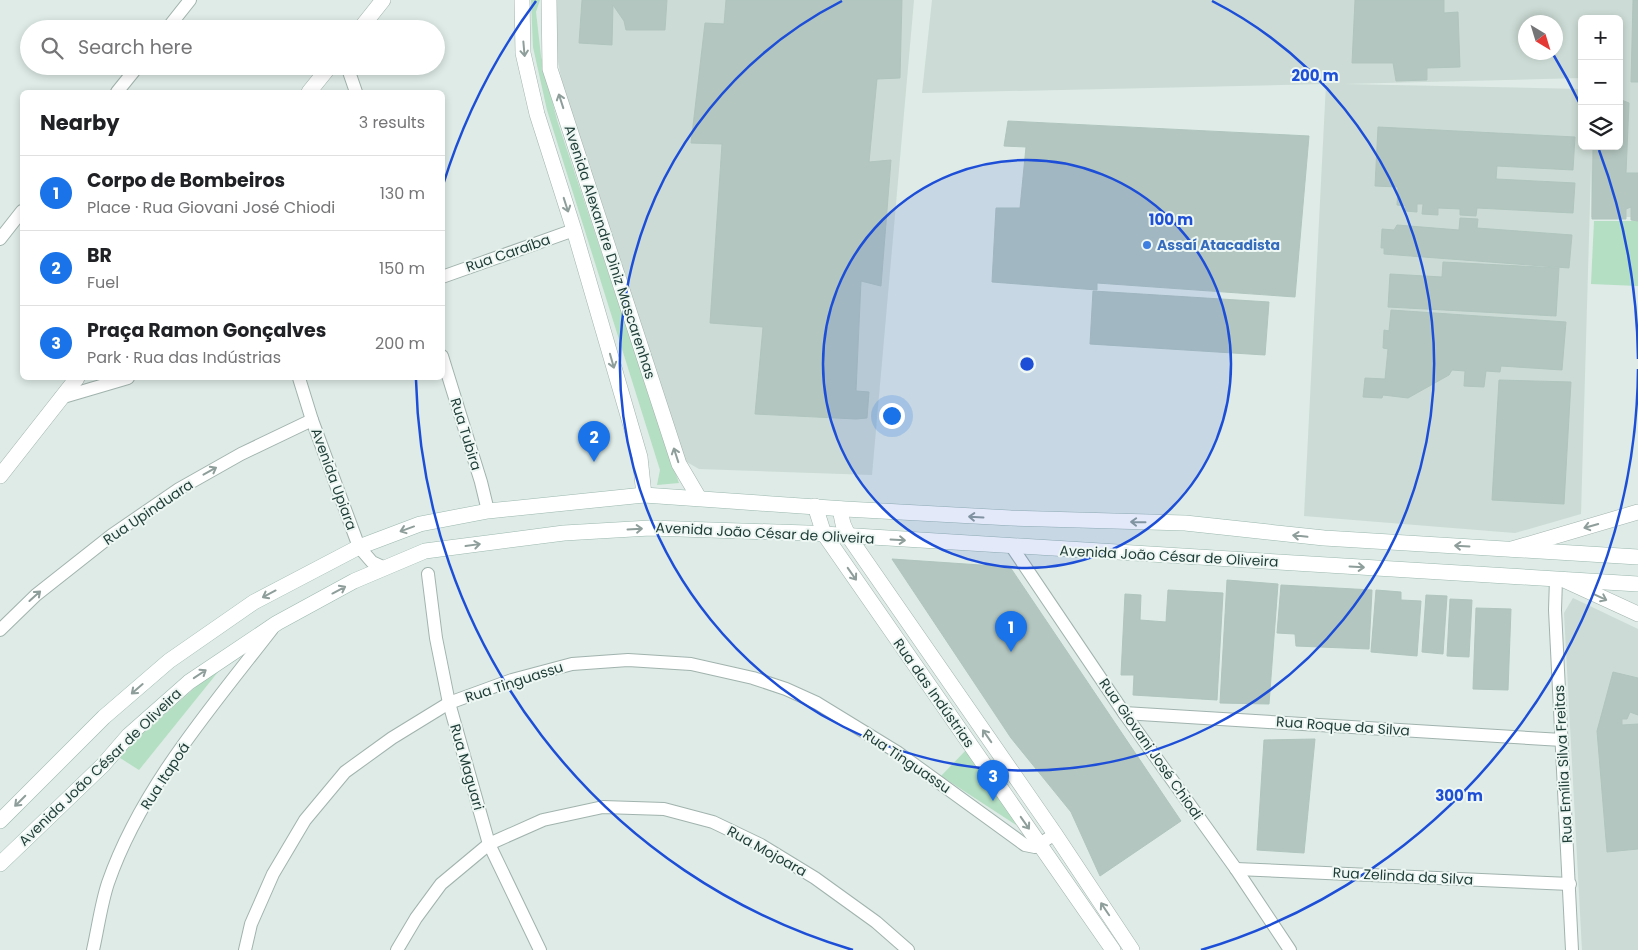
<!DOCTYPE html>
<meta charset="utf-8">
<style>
:root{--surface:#fff;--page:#f2f2f2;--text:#202124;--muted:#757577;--line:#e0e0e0;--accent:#1a73e8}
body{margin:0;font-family:Poppins,sans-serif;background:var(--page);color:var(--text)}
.controls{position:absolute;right:15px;top:15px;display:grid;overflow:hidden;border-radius:8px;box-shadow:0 2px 8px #0003}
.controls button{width:45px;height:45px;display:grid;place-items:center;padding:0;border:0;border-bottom:1px solid var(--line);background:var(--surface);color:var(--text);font:25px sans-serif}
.compass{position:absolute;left:1518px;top:15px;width:45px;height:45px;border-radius:50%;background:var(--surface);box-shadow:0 2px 8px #0003;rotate:142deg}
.you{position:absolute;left:891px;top:415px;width:18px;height:18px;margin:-12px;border:4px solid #fff;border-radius:50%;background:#1a73e8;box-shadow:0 0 0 8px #1a73e833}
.badge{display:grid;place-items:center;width:32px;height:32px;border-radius:50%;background:var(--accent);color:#fff;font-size:16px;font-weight:700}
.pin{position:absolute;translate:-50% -41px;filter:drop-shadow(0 1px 2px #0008)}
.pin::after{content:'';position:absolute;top:26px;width:18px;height:15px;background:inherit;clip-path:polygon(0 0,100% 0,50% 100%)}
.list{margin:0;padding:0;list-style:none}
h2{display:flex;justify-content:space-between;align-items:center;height:65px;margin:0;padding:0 20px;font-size:21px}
h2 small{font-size:16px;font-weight:400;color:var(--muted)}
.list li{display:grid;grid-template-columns:32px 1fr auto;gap:15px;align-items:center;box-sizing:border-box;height:75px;padding:0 20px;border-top:1px solid var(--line)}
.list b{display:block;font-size:19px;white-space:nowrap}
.list p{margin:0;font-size:16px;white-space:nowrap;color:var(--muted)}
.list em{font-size:16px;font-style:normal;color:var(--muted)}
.icon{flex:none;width:28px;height:28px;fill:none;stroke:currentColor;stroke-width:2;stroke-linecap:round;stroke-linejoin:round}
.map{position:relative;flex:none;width:1638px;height:950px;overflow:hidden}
.search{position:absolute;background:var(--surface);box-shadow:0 2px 8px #0003;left:20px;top:20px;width:425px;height:55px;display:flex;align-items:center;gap:12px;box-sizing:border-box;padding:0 18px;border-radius:28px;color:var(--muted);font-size:19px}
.panel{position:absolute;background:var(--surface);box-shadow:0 2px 8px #0003;left:20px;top:90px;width:425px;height:290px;border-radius:8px}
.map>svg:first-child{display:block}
.built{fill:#ccdbd5;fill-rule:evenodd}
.green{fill:#b4dfc2}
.building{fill:#b3c6bf;stroke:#b0c5be}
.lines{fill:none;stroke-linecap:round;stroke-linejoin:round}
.minor-casing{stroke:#a1b3ae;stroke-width:14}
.tertiary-casing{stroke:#a1b3ae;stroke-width:16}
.secondary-casing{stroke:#9cb8af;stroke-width:16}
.minor{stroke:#fff;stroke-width:12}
.tertiary{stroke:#fff;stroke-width:15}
.secondary{stroke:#fff;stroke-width:15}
.oneway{stroke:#8e9e9a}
.ring{fill:none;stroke:#1d4ed8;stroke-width:2.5}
.shop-dot{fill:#3f7fe0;stroke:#eef7f3;stroke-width:2}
.labels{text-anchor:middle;stroke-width:4;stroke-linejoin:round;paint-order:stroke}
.shop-label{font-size:14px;font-weight:bold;fill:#366cbe;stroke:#eef7f3;text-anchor:start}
.street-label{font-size:14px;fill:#1e3c36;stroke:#eef7f3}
.centre{fill:#1d4ed8;stroke:#eef7f3;stroke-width:2.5}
.ring-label{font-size:15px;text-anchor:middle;font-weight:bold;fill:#1d4ed8;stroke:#eef7f3;stroke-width:4;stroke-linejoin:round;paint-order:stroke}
</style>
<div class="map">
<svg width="1638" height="950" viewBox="0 0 1638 950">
<rect width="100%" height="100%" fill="#deebe6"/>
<g class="built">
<path d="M556,0H914L872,475L699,469L685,461L563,87L558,62L554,7Z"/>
<path d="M932,0H1638V217H1591V167L1581,514L1515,533L1304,516L1326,84L922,93ZM1582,19H1619V146H1582V89L1343,84L1582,78ZM1526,22H1556V52H1526Z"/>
<path d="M1573,598L1638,629V950H1582L1564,613Z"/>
</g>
<g class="green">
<path d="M531,0H540L536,12L541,56L557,120L679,483L657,485L660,470L547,110L533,47Z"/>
<path d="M1594,221H1638V286L1591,284Z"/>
<path d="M230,657L139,770L117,756Z"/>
<path d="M969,747L1027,832L941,776Z"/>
</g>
<g class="building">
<path d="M582,0H633L634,1V0H667L665,30H626L624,21L613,5L612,45L579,43Z"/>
<path d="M726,0H902L900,78L877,79L869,162L891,160L881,286L861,281L856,391L869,392L867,418L856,419L755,414L763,327L710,323L722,144L691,143L705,23L724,24Z"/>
<path d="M1355,0H1444V13L1458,12L1460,67L1427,68V80L1396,81L1393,63H1352Z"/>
<path d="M1633,0H1638V82H1631Z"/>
<path d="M1619,99L1629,103L1626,173H1638V221L1631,220V207L1626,209V219H1592L1593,146H1619Z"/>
<path d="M1008,121L1309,136L1295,297L1097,283V290L992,282L996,208H1020L1026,147L1004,146Z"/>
<path d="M1378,127L1575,137L1573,170L1497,166L1496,179L1575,183L1573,213L1477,208L1476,216L1460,215V209L1438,208V215L1422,214L1423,204H1417V212L1405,211L1406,206L1397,205L1398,187L1375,186Z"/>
<path d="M1460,218L1478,219L1477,228L1572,235L1569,268L1384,254V248H1381L1382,229L1394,230L1397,225L1459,230Z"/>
<path d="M1443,262L1559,268L1556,316L1388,307L1390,274L1442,277Z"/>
<path d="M1093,291L1269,302L1265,355L1090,344Z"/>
<path d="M1391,310L1566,322L1562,370L1501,366L1500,372L1486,371L1484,387L1464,386L1465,371L1452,370L1449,375L1408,398L1383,395L1382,398L1363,397L1365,378L1385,379L1388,349L1383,348L1384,330L1389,331Z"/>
<path d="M1499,380L1571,382L1564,504L1492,500Z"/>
<path d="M892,559L1010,567L1181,821L1100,876L1071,812L1011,738Z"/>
<path d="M1227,580L1278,584L1269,704L1220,703Z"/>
<path d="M1281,585L1372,590L1369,649L1296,646L1295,634L1277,633Z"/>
<path d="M1168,590L1223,593L1217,700L1133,695L1134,675H1121L1125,594L1141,595L1140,620L1166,622Z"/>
<path d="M1376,590L1401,592V600L1421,601L1417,656L1371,652Z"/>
<path d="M1426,595L1447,596L1443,654L1422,652Z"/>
<path d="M1450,599L1472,600L1469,657L1447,656Z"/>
<path d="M1476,608L1511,609L1508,690L1473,689Z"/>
<path d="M1613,672L1638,678V715L1630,712L1627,719H1622V725L1638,724V849L1607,852L1597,731Z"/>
<path d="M1315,739L1304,853L1257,850L1264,740Z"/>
</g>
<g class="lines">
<g class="minor-casing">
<g id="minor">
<path d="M167,29L190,0"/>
<path d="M347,66L356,92"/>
<path d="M117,92L138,66"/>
<path d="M0,239L22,211"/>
<path d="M442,277L574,230"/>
<path d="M442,356L481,482L488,511"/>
<path d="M299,378L312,420L359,547L372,562L385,568"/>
<path d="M60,398L128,378"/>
<path d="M1012,547L1124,713L1236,869L1290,950"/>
<path d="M428,574L436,638L449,703L489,844L540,950"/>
<path d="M1556,579L1555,610L1572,950"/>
<path d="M0,630L36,595L112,535L179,489L241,454L312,420"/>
<path d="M1124,713L1562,740"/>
<path d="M1236,869L1570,884"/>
<path d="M93,950C98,928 101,904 108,883C141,788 211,708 272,629"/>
<path d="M245,950L251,924L273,874L305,820L345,772L392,738L449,703L512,680L572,664L628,660L691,664L753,678L786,689L817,703L897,752L1025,845L1035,847L1055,834"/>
<path d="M397,950L416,918L441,884L489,844L543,820L603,807L664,809L713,822L761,845L815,878L876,922L908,950"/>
</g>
</g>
<g class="tertiary-casing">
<g id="tertiary">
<path d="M522,0L523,53L537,114L574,230L640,457L644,495"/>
<path d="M549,0L550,69L679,464L699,498"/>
<path d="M360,29L383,0"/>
<path d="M309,92L330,66"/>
<path d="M0,476L77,378"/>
<path d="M815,506L824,534L1113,950"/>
<path d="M840,509L843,524L849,537L1055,834L1132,950"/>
<path d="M1512,549L1638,512"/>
<path d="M1564,580L1638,614"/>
</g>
</g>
<g class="secondary-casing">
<g id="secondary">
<path d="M0,821L104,717L169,661L254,602L359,547L420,524L488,511L644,495L845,509L1011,518L1185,523L1324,538L1638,557"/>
<path d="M0,864L103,765L129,735L189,682L277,623L354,581L425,551L564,533L650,528L807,533L1638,584"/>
</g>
</g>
<use href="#minor" class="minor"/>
<use href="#tertiary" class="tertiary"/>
<use href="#secondary" class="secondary"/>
</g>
<defs><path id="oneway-shaft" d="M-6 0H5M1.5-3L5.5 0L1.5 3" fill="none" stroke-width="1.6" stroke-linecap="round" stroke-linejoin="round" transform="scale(1.25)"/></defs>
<g class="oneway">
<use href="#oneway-shaft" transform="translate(524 49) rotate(85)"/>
<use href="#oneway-shaft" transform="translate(561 101) rotate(-108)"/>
<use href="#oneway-shaft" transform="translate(566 205) rotate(72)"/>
<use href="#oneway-shaft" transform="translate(612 361) rotate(74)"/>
<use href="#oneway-shaft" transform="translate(676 455) rotate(-108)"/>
<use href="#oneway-shaft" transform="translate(210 471) rotate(-29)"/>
<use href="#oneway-shaft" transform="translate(976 517) rotate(-177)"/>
<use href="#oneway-shaft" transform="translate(1138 522) rotate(-179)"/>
<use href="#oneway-shaft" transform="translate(1591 526) rotate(164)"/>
<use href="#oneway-shaft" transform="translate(407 529) rotate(160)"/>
<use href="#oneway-shaft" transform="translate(635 529) rotate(-3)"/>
<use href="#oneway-shaft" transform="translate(1300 536) rotate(-174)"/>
<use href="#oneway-shaft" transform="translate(898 540) rotate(3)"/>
<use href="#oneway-shaft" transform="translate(473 545) rotate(-8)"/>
<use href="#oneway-shaft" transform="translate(1462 546) rotate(-177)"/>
<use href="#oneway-shaft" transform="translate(1357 567) rotate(3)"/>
<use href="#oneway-shaft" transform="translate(852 574) rotate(55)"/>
<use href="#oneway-shaft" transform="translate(339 590) rotate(-28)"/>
<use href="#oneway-shaft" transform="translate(269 594) rotate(152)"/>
<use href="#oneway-shaft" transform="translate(35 596) rotate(-42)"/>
<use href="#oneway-shaft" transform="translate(1600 597) rotate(25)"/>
<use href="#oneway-shaft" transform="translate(200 674) rotate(-34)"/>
<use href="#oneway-shaft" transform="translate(137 689) rotate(139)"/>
<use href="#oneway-shaft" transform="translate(987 736) rotate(-125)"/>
<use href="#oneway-shaft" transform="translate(20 801) rotate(135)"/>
<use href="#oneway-shaft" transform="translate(1025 823) rotate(55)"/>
<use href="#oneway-shaft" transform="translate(1105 909) rotate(-124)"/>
</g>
<circle cx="1027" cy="364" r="204" fill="#1d4ed8" fill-opacity=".12"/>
<g class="ring">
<circle cx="1027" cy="364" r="204"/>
<path d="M1212 1A407 407 0 1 1 842 1"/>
<path d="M1638 369A611 611 0 0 1 1201 950M853 950A611 611 0 0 1 416 380M443 185A611 611 0 0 1 536 1M1553 54A611 611 0 0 1 1581 106M1599 150A611 611 0 0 1 1638 359"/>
</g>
<circle class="shop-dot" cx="1147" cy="245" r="5"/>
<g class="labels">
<g class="shop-label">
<text x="1157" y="250">Assaí Atacadista</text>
</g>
<g class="street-label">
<text transform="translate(610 252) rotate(72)" y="5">Avenida Alexandre Diniz Mascarenhas</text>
<text transform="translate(508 253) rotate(-19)" y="5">Rua Caraíba</text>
<text transform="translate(466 434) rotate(73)" y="5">Rua Tubira</text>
<text transform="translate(334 479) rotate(70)" y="5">Avenida Upiara</text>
<text transform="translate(148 512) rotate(-34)" y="5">Rua Upinduara</text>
<text transform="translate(765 533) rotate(3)" y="5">Avenida João César de Oliveira</text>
<text transform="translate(1169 556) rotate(3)" y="5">Avenida João César de Oliveira</text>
<text transform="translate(514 682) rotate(-18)" y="5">Rua Tinguassu</text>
<text transform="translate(934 693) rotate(55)" y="5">Rua das Indústrias</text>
<text transform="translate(1343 726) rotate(4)" y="5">Rua Roque da Silva</text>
<text transform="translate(1151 749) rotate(55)" y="5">Rua Giovani José Chiodi</text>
<text transform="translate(907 761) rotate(34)" y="5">Rua Tinguassu</text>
<text transform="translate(1563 764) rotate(-93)" y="5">Rua Emília Silva Freitas</text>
<text transform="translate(100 767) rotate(-44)" y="5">Avenida João César de Oliveira</text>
<text transform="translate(467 767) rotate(74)" y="5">Rua Maguari</text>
<text transform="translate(165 776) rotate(-57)" y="5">Rua Itapoá</text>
<text transform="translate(767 851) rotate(29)" y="5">Rua Mojoara</text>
<text transform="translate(1403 876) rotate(3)" y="5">Rua Zelinda da Silva</text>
</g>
</g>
<circle cx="1027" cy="364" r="8" class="centre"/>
<g class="ring-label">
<text x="1315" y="81">200 m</text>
<text x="1171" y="225">100 m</text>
<text x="1459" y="801">300 m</text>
</g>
</svg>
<div class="controls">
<button>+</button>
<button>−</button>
<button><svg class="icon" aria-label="layers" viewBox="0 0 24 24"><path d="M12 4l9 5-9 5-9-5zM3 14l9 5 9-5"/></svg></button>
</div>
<svg class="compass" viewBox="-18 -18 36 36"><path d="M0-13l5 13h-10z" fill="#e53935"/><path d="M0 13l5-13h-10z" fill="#757577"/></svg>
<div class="you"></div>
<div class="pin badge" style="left:1011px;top:652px">1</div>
<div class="pin badge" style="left:594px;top:462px">2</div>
<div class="pin badge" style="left:993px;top:801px">3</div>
<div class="search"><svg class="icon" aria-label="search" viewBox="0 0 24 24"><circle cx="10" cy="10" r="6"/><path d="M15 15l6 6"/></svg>Search here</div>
<section class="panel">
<h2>Nearby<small>3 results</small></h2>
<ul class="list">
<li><span class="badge">1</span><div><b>Corpo de Bombeiros</b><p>Place · Rua Giovani José Chiodi</p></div><em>130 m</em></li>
<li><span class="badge">2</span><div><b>BR</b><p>Fuel</p></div><em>150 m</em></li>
<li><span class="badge">3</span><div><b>Praça Ramon Gonçalves</b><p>Park · Rua das Indústrias</p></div><em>200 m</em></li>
</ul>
</section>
</div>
